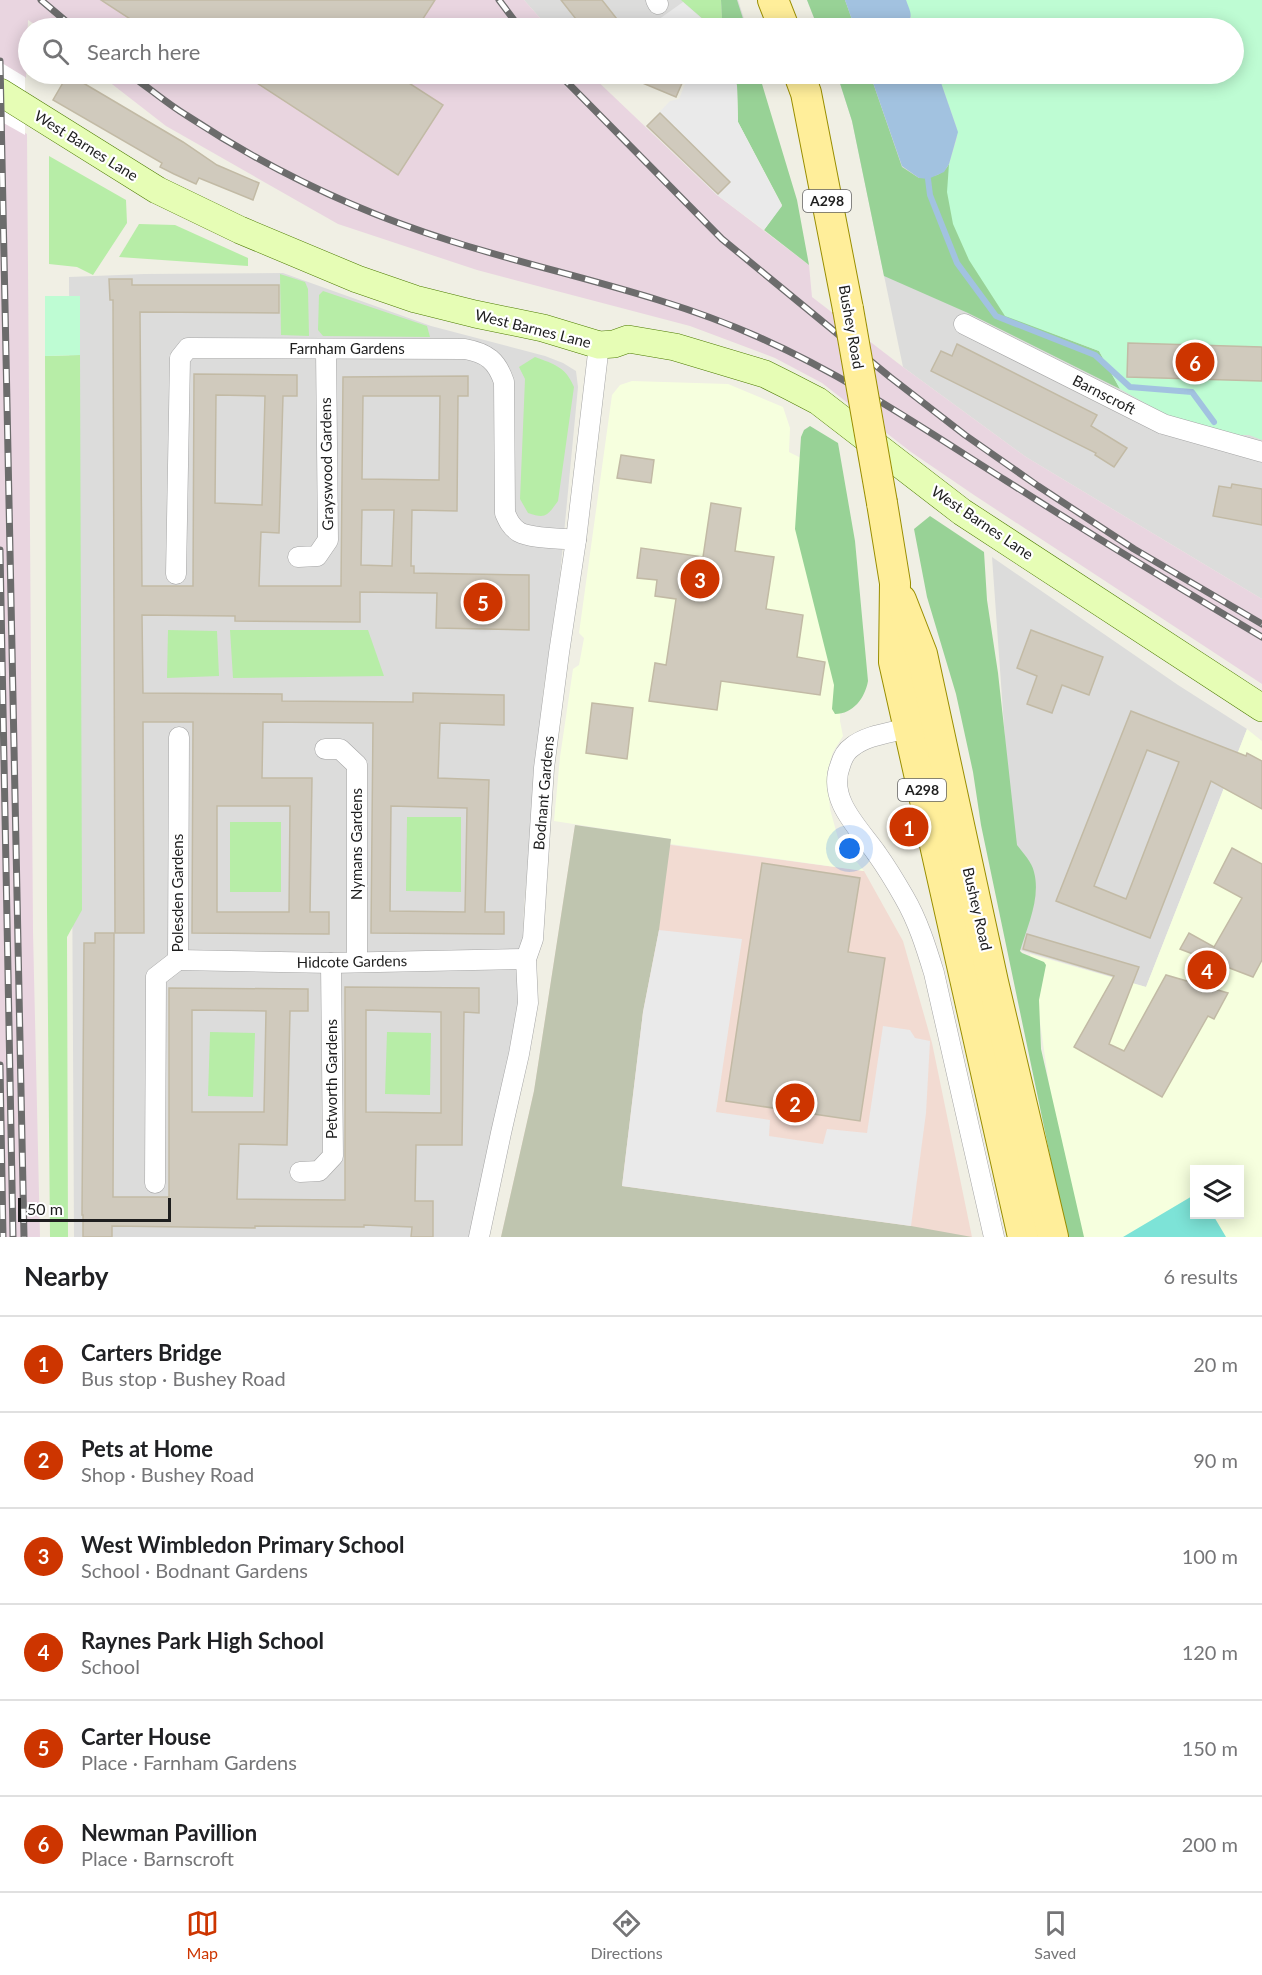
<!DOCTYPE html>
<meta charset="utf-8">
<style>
:root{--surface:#fff;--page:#f6f6f6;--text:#202124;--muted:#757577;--line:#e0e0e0;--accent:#cd3500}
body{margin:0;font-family:Lato,sans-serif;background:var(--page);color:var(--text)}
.controls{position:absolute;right:18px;bottom:18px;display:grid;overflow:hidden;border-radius:0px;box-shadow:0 3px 15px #0003}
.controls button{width:54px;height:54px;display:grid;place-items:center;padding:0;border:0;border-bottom:2px solid var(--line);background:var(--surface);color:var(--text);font:30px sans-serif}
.scale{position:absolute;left:18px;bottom:15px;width:153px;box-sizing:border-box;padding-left:6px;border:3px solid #1e1e1e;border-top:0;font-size:16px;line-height:21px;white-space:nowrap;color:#1e1e1e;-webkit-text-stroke:4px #fff;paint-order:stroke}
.you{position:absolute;left:850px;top:849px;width:21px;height:21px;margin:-15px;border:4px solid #fff;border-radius:50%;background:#1a73e8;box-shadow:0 0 0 9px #1a73e833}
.badge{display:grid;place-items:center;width:39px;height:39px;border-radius:50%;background:var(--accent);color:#fff;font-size:20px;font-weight:700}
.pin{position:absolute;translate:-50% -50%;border:3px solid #fff;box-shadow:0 2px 6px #0006}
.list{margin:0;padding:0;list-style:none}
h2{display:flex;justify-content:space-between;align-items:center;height:78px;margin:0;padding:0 24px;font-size:26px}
h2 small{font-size:20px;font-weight:400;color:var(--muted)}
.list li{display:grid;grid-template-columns:39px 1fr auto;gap:18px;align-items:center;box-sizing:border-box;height:96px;padding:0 24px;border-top:2px solid var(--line)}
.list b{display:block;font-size:22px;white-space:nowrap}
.list p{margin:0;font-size:20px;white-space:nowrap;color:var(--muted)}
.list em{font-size:20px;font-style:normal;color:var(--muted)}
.icon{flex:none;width:33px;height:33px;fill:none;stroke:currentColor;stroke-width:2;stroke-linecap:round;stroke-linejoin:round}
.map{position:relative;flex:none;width:1262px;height:1237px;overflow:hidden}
.search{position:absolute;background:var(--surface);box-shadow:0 3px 15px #0003;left:18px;right:18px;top:18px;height:66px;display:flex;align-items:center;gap:15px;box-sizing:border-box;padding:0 21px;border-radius:33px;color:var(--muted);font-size:22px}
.sheet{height:654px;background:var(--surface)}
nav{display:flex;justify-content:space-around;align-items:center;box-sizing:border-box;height:84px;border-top:2px solid var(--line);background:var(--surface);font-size:16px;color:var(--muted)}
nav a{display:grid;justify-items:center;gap:3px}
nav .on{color:var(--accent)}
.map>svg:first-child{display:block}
.residential{fill:#dcdcdb}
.commercial{fill:#f2dbd2}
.industrial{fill:#e9d5e0}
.education{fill:#f6ffde;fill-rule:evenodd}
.construction{fill:#bfc5af}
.grass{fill:#b7eda7}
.forest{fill:#98d296}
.park{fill:#befcd3}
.pitch{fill:#7de3d7}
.parking{fill:#eaeaea}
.water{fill:#a2c2e0}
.pier{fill:#fff}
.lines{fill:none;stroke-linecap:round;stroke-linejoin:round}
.stream{stroke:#a2c2e0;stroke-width:6}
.building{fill:#d0cabd;stroke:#c2baa5;stroke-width:1.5;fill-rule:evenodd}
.minor-casing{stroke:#a5a5a5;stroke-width:21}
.secondary-casing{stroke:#4d7b00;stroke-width:28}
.primary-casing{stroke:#998e00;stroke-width:32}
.minor{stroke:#fff;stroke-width:20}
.secondary{stroke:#e6fdb5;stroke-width:27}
.primary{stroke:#ffee9a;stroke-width:30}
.rail-casing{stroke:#6c6c6c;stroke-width:7}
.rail{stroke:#fff;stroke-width:4.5;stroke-dasharray:14;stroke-linecap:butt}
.primary-bridge-casing{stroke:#998e00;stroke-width:32;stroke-linecap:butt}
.primary-bridge{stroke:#ffee9a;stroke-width:30}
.labels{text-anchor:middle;stroke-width:4.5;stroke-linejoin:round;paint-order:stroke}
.shield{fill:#fff;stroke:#626262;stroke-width:1.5}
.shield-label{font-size:14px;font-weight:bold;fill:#1e1e1e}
.street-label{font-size:15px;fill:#1e1e1e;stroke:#fff}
</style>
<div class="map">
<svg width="1262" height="1237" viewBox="0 0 1262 1237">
<rect width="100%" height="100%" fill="#f0efe4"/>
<g class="residential">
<path d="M524,0H738L747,28H549Z"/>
<path d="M807,0H1262V599L1026,457L903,367L852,121L837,74H1234V28H818Z"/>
<path d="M283,273L431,326L545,356L563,363L576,371L578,387L560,575L543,693L524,907L521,1003L471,1237H74L69,277L144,274Z"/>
<path d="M992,557L1178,685L1247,729L1146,987L1020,950Z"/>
</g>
<path class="commercial" d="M575,825L671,845L864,871L903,941L932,1043L972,1237H501L534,1091Z"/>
<g class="industrial">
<path d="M0,0H524L549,28H40L28,20L26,78L0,62Z"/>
<path d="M99,74H590L717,195L809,265L812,297L903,367L1026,457L1262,599V684L974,495L911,452L822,383L775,358L690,326L477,270L338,224L166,126Z"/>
<path d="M0,119L27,134L33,932L40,1237H0Z"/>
</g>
<g class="education">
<path d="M632,381L728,384L783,407L790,428L789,452L803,459L841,685L840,721L843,736L833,752L827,772L830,809L838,838L864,871L670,844L671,839L554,821L560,757L573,669L579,665L584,638L579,633L612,395L620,385Z"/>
<path d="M1247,729L1262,741V1237H1075L1064,1187L1030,954L1146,987ZM1194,1170H1240V1214H1194Z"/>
</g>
<path class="construction" d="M575,825L671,839L659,930L643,1012L622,1186L911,1226L972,1237H501L534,1091Z"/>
<g class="grass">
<path d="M681,0H721L722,18L717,28H713Z"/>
<path d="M49,156L126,200L127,223L93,275L77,267L49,264Z"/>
<path d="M139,224L175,225L248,258V266L119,257Z"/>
<path d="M280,274L305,282L308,289L309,336L281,335Z"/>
<path d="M323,291L427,326L430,337L323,336L318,330L319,295Z"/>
<path d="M80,355L82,910L67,937L68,1237H50L47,910L45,356Z"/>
<path d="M535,357C554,364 566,367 574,387L558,501C547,516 546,519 528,513L520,499L525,379L519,367Z"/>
<path d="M168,630L217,631L219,676L167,678Z"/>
<path d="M230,630H368L384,676L233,678Z"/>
<path d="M407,817H461V892L406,891Z"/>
<rect x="230" y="822" width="51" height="70"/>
<path d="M210,1032L255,1033L253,1097L208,1096Z"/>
<path d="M387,1032L431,1033L430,1095L385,1094Z"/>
</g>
<g class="forest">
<path d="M721,0H737L746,28H717L722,18Z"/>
<path d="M807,0H845L855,28H818Z"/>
<path d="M733,74H759L797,200L809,265L764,230L782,205L738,122L737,86Z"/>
<path d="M837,74H870L902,167L919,178C932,176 942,177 949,164V172L1005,315L1099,351L1120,389L968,313L884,276L852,121Z"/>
<path d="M810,426L838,443L855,541L868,681C865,698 853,714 835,714L832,709L834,685L795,529L801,437L804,430Z"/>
<path d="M930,516L984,552L987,600L998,673L1017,845C1023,853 1032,862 1034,872C1041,898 1027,927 1020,951L1022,953L1044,962L1046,965L1039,1000L1041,1049L1084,1237H1067L981,825L973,772L956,694L927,597L914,529Z"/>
</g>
<g class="park">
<path d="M906,0H1262V440L1249,435H1236L1175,420L1120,389L1099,351L1005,316L969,260L953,224L947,192L949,164L957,137V129L938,74H1234V28H904L911,17Z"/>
<path d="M45,296H80V355L45,356Z"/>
</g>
<path class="pitch" d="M1194,1195V1214L1213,1215L1226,1237H1123Z"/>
<g class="parking">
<path d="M683,2L713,28H652L655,22Z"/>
<path d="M689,74H733L737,86L738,122L782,206L764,230L717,195L646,126L670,101L679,99Z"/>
<path d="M659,930L742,939L716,1112L770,1120L769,1136L823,1144L827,1129L867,1133L883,1026L910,1030L915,1038L930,1041L926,1113L911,1226L622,1186L643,1012Z"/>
</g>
<g class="water">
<path d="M845,0H906C911,14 914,16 904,28H855Z"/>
<path d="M870,74H938L958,132L949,164L944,172L928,179L919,178L902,166Z"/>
</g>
<path class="pier" d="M0,62L25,77V135L0,121Z"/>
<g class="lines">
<path class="stream" d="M928,179L930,195L957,263L996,316L1095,355L1130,387L1192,392L1214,422"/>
</g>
<g class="building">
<path d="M101,0H435L417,28H144Z"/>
<path d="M561,0H602L624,28H583Z"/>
<path d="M68,74L183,142L217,165L259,183L253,200L199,178L196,184L174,174L160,167L162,163L53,100Z"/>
<path d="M243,74H395L443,105L398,175Z"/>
<path d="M621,74H686L676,97Z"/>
<path d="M660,113L730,182L718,194L647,126Z"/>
<path d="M109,279H132V285H279V313L140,312L142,586H193L194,374L297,375V396H283L279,533L261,532L259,586H341L343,377L468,376V396H458L457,511L412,510L411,566H414V573L529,575V630L436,628L437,593L360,592V622L235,621V616L142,615L143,693L282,694V701L413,702V693L504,695V725L440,723L438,778L489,780L485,912H504V934L371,933L373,723L263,722L262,778H312L310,912H329V934L192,933L193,722H143L144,933H115L113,300H110ZM216,395L265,396L262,505L215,503ZM363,396H440L439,480L362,479ZM362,510H394L392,566L361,565ZM217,806H290L289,912H217ZM391,806L467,808L465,912L390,911Z"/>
<path d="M1128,343L1262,347V381L1127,377Z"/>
<path d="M957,344L1097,415L1091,426L1127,448L1114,467L1095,455L1096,453L931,371L941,351L952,356Z"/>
<path d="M621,455L654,460L651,483L617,478Z"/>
<path d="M1232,484L1262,489V525L1213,516L1219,486L1231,488Z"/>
<path d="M711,503L741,508L735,551L774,557L766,609L803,615L797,657L825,662L820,695L721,681L717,710L649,701L655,663L666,665L676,599L655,596L657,580L637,578L641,548L703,557Z"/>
<path d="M1031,630L1103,657L1089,695L1062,685L1052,713L1027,704L1037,676L1017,668Z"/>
<path d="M592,703L633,708L627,759L586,753Z"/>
<path d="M1131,711L1246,756L1247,753L1262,761V809L1211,781L1150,938L1056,901ZM1147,750L1179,762L1126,899L1094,886Z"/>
<path d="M1232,848L1262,864V960L1253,977L1180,949L1189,933L1214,947L1242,898L1214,883Z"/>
<path d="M762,863L860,878L848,952L885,958L860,1121L726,1101Z"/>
<path d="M95,933H114L113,1197H169V988L308,989V1011H290L287,1145L239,1144L237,1199L345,1200V987L479,988V1013L464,1012L462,1145H416L415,1201H433V1237H411L412,1227L364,1225V1227L255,1226V1228L112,1226V1237H83V1215H82L84,943H95ZM192,1010L266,1011L264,1112H192ZM366,1010L441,1012V1113L366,1112Z"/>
<path d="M1027,934L1139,967L1109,1044L1124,1051L1166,975L1228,993L1214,1019L1208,1016L1162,1097L1074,1047L1114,976L1023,949Z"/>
</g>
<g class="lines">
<g class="minor-casing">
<g id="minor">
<path d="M656,0L658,4"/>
<path d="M964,324L1163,424L1262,452"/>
<path d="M298,557L317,556L328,540L326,349"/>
<path d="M176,574L180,358L188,348L465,349C487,353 497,361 504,382L505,513C508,520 511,527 519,532C532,539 561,538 576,540"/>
<path d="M908,728C890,733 867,735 852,747C846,751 842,759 840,766C827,800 860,829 877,854C887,868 896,883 904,897C918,921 926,947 934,973L994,1237"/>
<path d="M325,749H340L357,765V962"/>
<path d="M178,960L331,963L526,959"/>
<path d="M300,1172L319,1171L333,1156L331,963"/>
<path d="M155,1183L156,977L178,960L179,737"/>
<path d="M479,1237L501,1133L519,1054L528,1003L526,959L533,939L544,768L559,653L576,540L599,345"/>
</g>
</g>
<g class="secondary-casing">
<path id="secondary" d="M0,92L157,190L240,230L357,279L415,299L475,314L543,328L599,345L614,344L628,339L675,347L765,374L789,386L818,401L962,512L1262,708"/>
</g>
<g class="primary-casing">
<g id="primary">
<path d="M773,0L784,28"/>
<path d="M799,74L806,93L848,309"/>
<path d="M882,503L895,583L894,662L1023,1237"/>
<path d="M901,600L922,654L993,982L1053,1237"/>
</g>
</g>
<use href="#minor" class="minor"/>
<use href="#secondary" class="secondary"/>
<use href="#primary" class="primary"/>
<g class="rail-casing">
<g id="rail">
<path d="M41,0L74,28"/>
<path d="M499,0L520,28"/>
<path d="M0,61L24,1237"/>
<path d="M129,74C148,87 166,103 186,115C268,169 358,212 451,241C552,273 659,293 756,336C845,375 924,429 1005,480C1090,534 1176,586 1262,637"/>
<path d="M559,74L722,239L890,377L965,435L1038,486L1134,549L1262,624"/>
<path d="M0,550L13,1237"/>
<path d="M0,1065L3,1237"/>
</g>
</g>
<use href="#rail" class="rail"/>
<g class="primary-bridge-casing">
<path id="primary-bridge" d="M848,309L882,503"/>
</g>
<use href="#primary-bridge" class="primary-bridge"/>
</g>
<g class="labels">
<g class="shield">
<rect x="803" y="190" width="48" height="22" rx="4.5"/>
<rect x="898" y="779" width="48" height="22" rx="4.5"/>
</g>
<g class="shield-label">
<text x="827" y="206">A298</text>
<text x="922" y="795">A298</text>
</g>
<g class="street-label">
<text transform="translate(86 146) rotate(32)" y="5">West Barnes Lane</text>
<text transform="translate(851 327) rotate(80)" y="5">Bushey Road</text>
<text transform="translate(533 329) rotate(14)" y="5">West Barnes Lane</text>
<text x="347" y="354">Farnham Gardens</text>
<text transform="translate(1104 395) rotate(27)" y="5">Barnscroft</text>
<text transform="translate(327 464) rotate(-91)" y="5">Grayswood Gardens</text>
<text transform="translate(982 523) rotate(34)" y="5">West Barnes Lane</text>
<text transform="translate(544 793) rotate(-85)" y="5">Bodnant Gardens</text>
<text transform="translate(357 844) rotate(-90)" y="5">Nymans Gardens</text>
<text transform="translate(178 893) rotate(-90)" y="5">Polesden Gardens</text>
<text transform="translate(977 909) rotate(77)" y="5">Bushey Road</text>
<text transform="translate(352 962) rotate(-1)" y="5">Hidcote Gardens</text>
<text transform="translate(332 1079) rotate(-90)" y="5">Petworth Gardens</text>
</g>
</g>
</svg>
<div class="controls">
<button><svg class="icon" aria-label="layers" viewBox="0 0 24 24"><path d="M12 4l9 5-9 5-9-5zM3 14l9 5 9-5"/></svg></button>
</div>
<div class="scale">50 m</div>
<div class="you"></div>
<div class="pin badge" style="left:909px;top:827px">1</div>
<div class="pin badge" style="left:795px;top:1103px">2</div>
<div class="pin badge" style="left:700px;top:579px">3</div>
<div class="pin badge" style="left:1207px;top:970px">4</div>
<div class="pin badge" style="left:483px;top:602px">5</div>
<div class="pin badge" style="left:1195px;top:362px">6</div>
<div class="search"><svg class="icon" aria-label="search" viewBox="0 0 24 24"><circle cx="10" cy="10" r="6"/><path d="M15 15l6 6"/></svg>Search here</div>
</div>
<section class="sheet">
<h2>Nearby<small>6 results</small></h2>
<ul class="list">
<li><span class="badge">1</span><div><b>Carters Bridge</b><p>Bus stop · Bushey Road</p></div><em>20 m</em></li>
<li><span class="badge">2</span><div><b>Pets at Home</b><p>Shop · Bushey Road</p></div><em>90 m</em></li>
<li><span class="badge">3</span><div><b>West Wimbledon Primary School</b><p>School · Bodnant Gardens</p></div><em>100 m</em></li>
<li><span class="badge">4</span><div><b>Raynes Park High School</b><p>School</p></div><em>120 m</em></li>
<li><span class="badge">5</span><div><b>Carter House</b><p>Place · Farnham Gardens</p></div><em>150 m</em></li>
<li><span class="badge">6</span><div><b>Newman Pavillion</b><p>Place · Barnscroft</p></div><em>200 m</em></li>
</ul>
</section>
<nav>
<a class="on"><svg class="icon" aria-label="map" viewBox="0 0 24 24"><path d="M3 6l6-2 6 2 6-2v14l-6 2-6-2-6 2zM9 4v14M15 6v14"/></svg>Map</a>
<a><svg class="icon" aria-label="directions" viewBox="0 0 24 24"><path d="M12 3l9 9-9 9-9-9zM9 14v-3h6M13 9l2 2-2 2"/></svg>Directions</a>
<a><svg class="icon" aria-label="saved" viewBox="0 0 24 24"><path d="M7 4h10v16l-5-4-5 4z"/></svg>Saved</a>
</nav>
